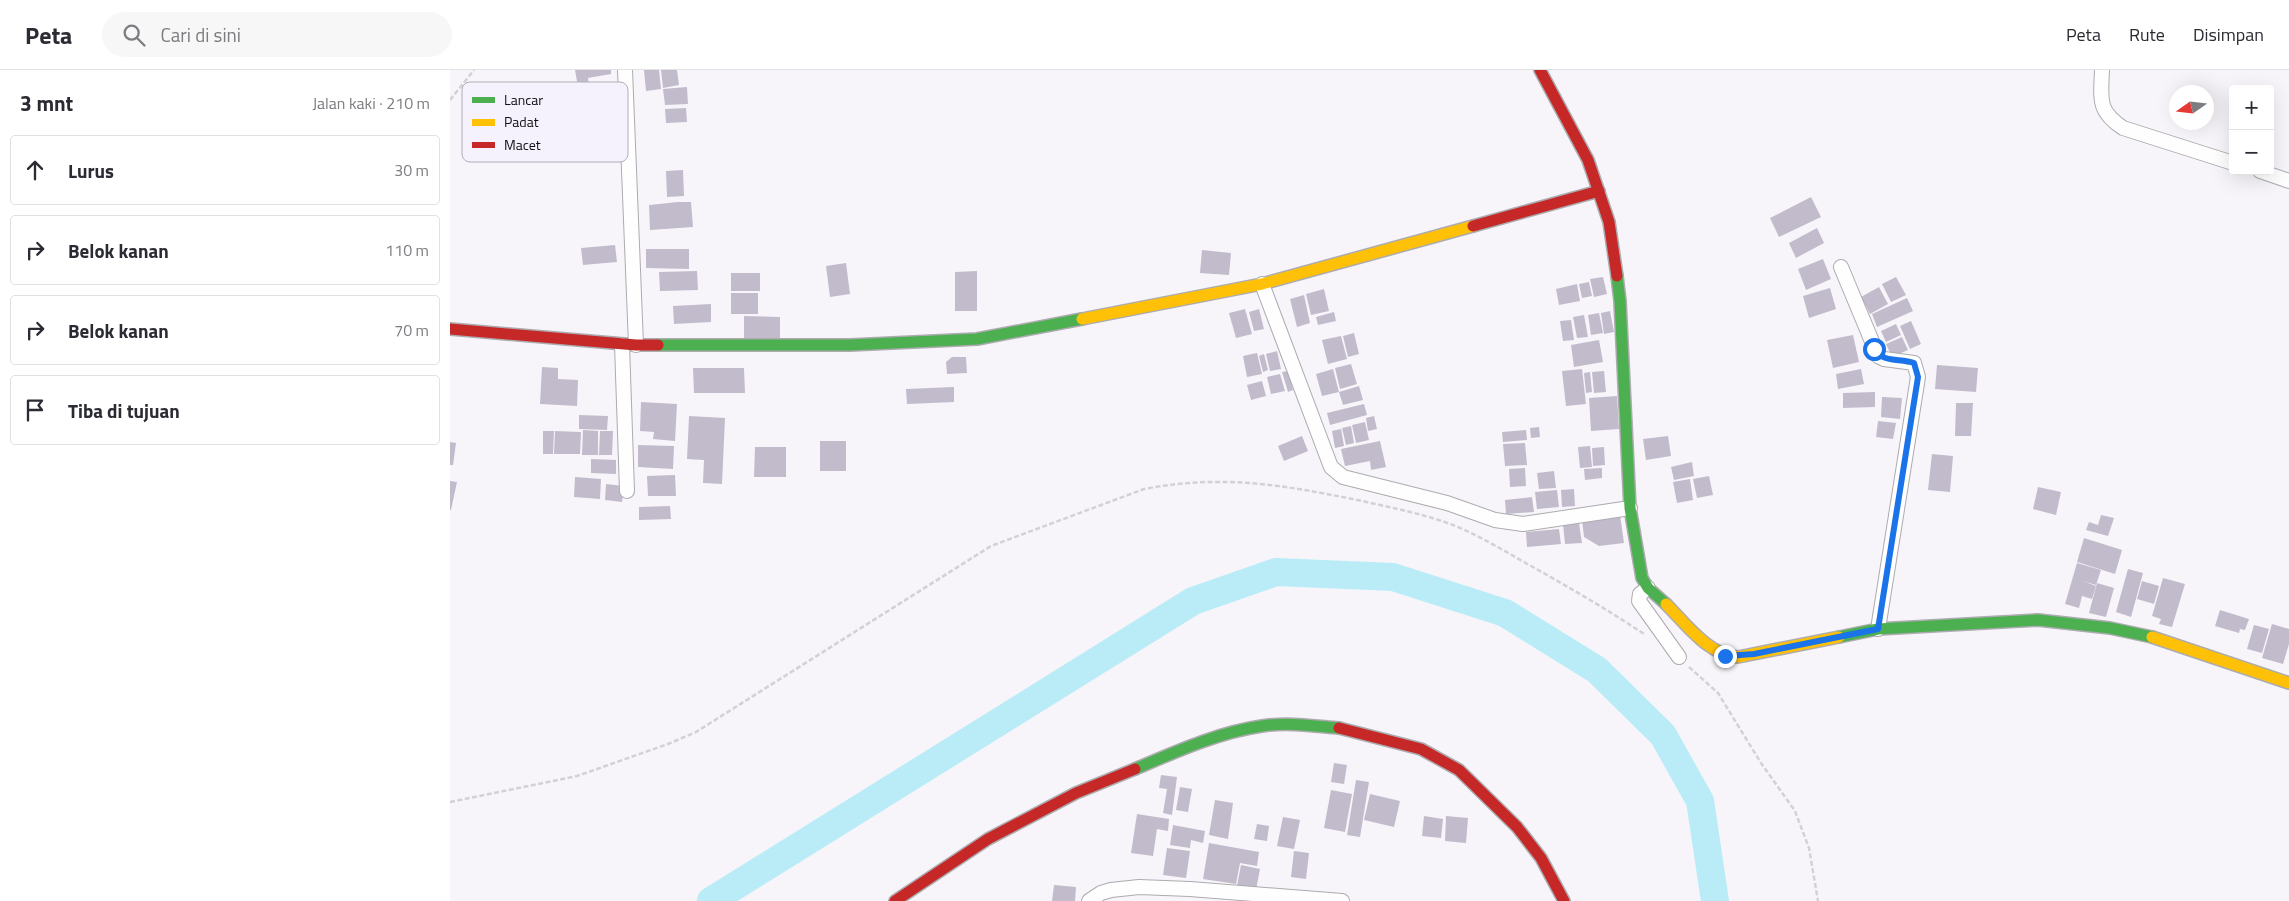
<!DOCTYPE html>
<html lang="id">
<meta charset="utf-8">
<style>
:root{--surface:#fff;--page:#f7f7f7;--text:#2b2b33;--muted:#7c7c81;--line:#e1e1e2}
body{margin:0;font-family:"Titillium Web",sans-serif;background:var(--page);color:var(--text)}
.controls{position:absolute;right:15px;top:15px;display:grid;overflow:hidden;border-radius:5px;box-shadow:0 5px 20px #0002}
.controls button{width:45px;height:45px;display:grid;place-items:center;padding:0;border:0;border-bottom:1px solid var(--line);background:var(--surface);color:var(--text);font:25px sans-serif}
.compass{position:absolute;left:1719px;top:15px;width:45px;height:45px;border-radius:50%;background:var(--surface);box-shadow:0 5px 20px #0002;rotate:256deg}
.stop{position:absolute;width:15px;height:15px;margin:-11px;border:4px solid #1a73e8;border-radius:50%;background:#fff}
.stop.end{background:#1a73e8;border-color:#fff;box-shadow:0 1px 5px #0008}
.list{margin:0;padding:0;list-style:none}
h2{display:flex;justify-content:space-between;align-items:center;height:65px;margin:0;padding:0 20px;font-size:21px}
h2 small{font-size:16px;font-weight:400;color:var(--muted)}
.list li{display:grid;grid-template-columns:32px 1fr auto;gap:15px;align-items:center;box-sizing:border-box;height:70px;margin:0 10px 10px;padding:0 10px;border:1px solid var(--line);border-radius:5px}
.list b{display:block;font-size:19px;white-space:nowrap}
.list em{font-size:16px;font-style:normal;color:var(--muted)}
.icon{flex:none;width:28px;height:28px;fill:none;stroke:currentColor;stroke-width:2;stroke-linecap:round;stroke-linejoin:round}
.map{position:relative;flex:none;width:1839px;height:831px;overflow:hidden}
header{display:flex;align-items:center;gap:30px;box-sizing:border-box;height:70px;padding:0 25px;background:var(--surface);border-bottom:1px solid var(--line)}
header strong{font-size:24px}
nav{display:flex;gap:28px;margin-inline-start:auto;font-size:18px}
.search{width:350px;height:45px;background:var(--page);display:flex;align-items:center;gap:12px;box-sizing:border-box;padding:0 18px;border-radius:28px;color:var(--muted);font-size:19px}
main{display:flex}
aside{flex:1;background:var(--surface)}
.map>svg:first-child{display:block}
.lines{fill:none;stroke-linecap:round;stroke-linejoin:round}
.river{stroke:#b9ecf7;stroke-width:28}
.building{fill:#c2bbcc}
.street-casing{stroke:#acabaf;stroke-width:16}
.fast-casing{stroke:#acabaf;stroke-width:14}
.slow-casing{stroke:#acabaf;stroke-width:14}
.jam-casing{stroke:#acabaf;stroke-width:14}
.path{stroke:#d2d2d3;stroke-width:2.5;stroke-dasharray:5 2.5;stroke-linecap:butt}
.street{stroke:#fefefe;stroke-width:14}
.fast{stroke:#4caf50;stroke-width:11}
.slow{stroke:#ffc107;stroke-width:11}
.jam{stroke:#c62828;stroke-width:11}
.route{stroke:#1a73e8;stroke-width:6}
.key{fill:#f6f2fd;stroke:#b1aeb6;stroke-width:1}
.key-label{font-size:14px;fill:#100f12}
</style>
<header>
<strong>Peta</strong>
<div class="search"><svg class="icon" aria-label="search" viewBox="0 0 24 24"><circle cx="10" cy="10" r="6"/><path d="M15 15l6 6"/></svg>Cari di sini</div>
<nav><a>Peta</a><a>Rute</a><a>Disimpan</a></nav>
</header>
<main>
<aside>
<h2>3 mnt<small>Jalan kaki · 210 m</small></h2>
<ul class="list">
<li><svg class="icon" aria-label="ahead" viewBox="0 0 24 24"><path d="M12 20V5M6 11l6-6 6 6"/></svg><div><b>Lurus</b></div><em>30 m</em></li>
<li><svg class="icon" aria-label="right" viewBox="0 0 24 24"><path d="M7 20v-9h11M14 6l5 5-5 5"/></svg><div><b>Belok kanan</b></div><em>110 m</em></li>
<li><svg class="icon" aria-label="right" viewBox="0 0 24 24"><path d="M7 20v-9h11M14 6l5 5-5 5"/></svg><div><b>Belok kanan</b></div><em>70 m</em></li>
<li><svg class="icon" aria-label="arrive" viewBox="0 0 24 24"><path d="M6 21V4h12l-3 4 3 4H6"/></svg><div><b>Tiba di tujuan</b></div></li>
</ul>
</aside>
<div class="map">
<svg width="1839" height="831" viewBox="0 0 1839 831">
<rect width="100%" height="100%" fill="#f7f5fa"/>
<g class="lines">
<path class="river" d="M261,831L743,531L826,502L943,507L1055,543L1147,600L1213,665L1250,731L1265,831"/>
</g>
<g class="building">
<path d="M125,0H161V4L138,8L139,15L128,17Z"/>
<path d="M194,0H209L211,19L196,21Z"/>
<path d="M211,0H227L229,15L213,18Z"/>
<path d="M237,17L238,34L215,35L213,19Z"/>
<path d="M236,38L237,52L216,53L215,39Z"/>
<path d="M233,100L234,126L217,127L216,101Z"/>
<path d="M1361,127L1371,147L1329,167L1320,148Z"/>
<path d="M228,132H241L243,157L200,160L199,135Z"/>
<path d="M1367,158L1374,173L1346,188L1339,173Z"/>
<path d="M165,175L167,192L133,195L131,178Z"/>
<path d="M196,179H239V199L196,198Z"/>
<path d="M752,180L781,183L779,205L750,203Z"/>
<path d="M1373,189L1381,209L1356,220L1348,199Z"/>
<path d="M396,193L400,224L380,227L376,196Z"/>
<path d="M247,201L248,220L210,221L209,202Z"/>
<path d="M527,201V241H505V202Z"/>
<rect x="281" y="203" width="29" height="18"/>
<path d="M1153,207L1157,224L1144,227L1140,209Z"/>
<path d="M1446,207L1456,225L1441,232L1432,214Z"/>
<path d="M1139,212L1142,226L1132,228L1129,214Z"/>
<path d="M1127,214L1130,231L1109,235L1106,219Z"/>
<path d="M1429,217L1438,234L1420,244L1411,227Z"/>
<path d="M1380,218L1386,239L1359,248L1353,226Z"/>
<path d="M874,219L879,241L861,245L856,224Z"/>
<rect x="281" y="223" width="27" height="21"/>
<path d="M854,225L860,253L847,257L840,229Z"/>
<path d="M1457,228L1463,241L1427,257L1422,244Z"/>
<path d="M261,234V252L224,254L223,236Z"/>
<path d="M795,239L802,264L786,268L779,243Z"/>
<path d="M809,239L814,259L804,261L799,242Z"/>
<path d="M1160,241L1164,262L1154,264L1151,243Z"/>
<path d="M884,242L886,251L868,255L866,247Z"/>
<path d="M1149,243L1153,263L1141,265L1138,245Z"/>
<path d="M1134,245L1138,267L1127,268L1123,247Z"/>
<path d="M294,246L330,247V269H294Z"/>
<path d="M1121,250L1124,270L1113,271L1110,251Z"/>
<path d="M1461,251L1471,274L1460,279L1450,256Z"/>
<path d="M1446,254L1451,265L1436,272L1431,261Z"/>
<path d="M904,263L909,284L898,287L893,266Z"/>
<path d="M1403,265L1409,292L1383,298L1377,270Z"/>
<path d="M891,266L897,289L878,294L872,270Z"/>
<path d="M1452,267L1458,280L1442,287L1436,274Z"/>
<path d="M1149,270L1153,292L1124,297L1121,275Z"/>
<path d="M827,281L831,299L820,301L816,284Z"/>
<path d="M807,283L812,304L797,307L793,286Z"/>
<path d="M814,284L818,300L813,302L809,286Z"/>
<path d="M502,287H516L517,303L497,304L496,292Z"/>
<path d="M901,294L907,314L890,319L885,298Z"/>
<path d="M1487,295L1528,298L1526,322L1485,319Z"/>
<path d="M92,297L108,298V309L128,310L127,336L90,334Z"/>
<path d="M243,298H294L295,323H244Z"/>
<path d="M883,299L889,322L872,326L866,304Z"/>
<path d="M1132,299L1136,334L1116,336L1112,301Z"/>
<path d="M1411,299L1414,314L1388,319L1386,304Z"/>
<path d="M838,301L843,320L838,322L832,302Z"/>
<path d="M1154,301L1156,322L1144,323L1142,302Z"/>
<path d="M1140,302L1142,322L1136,323L1134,303Z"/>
<path d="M830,304L835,321L821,324L817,307Z"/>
<path d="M812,311L816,326L801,330L797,315Z"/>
<path d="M909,316L913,330L893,335L889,322Z"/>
<path d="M504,317V332L457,334L456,319Z"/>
<path d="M1425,322V337L1393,338V323Z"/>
<path d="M1167,326L1169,359L1141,361L1139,328Z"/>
<path d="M1432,327L1452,328L1450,349L1431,347Z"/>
<path d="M191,332L227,334L225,371L203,369L204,362L190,361Z"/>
<path d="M1506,333H1523L1521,366H1505Z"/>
<path d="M914,334L917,345L880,355L877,343Z"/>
<path d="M129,345L158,346L157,360L129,359Z"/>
<path d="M239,346L275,348L272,414L253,413L254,390L237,389Z"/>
<path d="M924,346L927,359L918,361L916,348Z"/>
<path d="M1428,351L1446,353L1443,369L1426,367Z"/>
<path d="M915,352L919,370L906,373L902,355Z"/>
<path d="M901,356L904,373L896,375L892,358Z"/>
<path d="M1089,357L1090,367L1081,368L1080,358Z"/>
<path d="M891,359L894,376L885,378L882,361Z"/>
<path d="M133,360L148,361V385H132Z"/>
<path d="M1076,360L1077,370L1053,372L1052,362Z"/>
<path d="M93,361H104L103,384H93Z"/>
<path d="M105,361L131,362L130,384H104Z"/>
<path d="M150,361H163L162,385H149Z"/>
<path d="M852,366L858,381L834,391L828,376Z"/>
<path d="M1218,366L1221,386L1196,390L1193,369Z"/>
<rect x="370" y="371" width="26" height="30"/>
<path d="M930,371L936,397L921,400L920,391L895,396L891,379Z"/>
<path d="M0,372L6,373L3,395H0Z"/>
<path d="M1075,373L1077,395L1055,396L1053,374Z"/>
<path d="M188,375L224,376L223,399L188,397Z"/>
<path d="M1140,376L1142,397L1130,398L1128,377Z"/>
<path d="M305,377H336V407H304Z"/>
<path d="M1154,377L1155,395L1143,396L1142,378Z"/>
<path d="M1482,384L1503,386L1500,422L1478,420Z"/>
<path d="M141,389L166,390V404L141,403Z"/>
<path d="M1242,392L1244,406L1224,410L1221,397Z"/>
<path d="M1075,398L1076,416L1060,417L1059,399Z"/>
<path d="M1152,398V408L1135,410L1134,399Z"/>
<path d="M1104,401L1106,418L1089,419L1087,403Z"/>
<path d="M225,405L226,426H198L197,406Z"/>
<path d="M1259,406L1263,425L1247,428L1243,409Z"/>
<path d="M125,407L151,409L150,429L124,427Z"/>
<path d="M1240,409L1243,430L1227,433L1223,412Z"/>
<path d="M0,411L7,412L1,440H0Z"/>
<path d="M156,414L174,416L172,432L155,430Z"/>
<path d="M1588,417L1611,422L1606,445L1583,439Z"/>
<path d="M1124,419L1125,436L1112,437L1111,420Z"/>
<path d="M1107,420L1109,437L1087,439L1085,422Z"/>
<path d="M1082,427L1084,442L1056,444L1055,430Z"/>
<path d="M220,436L221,449L189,450V437Z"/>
<path d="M1170,445L1174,473L1149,476L1134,467L1132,450Z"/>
<path d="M1651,445L1664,448L1658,466L1636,460L1639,452L1648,455Z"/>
<path d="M1129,453L1132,473L1115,474L1113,454Z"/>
<path d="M1109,459L1111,474L1077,477L1076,462Z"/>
<path d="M1634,468L1672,480L1665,504L1627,492Z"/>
<path d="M1627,493L1651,500L1646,515L1633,511L1646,516L1642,529L1632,526L1629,538L1615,534Z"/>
<path d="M1678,499L1693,503L1681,547L1666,542Z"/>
<path d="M1713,508L1735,514L1722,557L1709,554L1711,549L1702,546Z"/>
<path d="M1692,511L1709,516L1704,534L1687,529Z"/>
<path d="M1647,513L1664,518L1656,547L1639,543Z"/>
<path d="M1770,540L1799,549L1795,560L1790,559L1789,563L1765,556Z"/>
<path d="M1822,554L1839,559V574L1833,594L1812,588Z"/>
<path d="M1804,555L1819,559L1812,583L1797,579Z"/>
<path d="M884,693L897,695L894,714L881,712Z"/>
<path d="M711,705L727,707L722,745L713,743L717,719L709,718Z"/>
<path d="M906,710L919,712L910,767L897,765Z"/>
<path d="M730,717L742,719L738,742L726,740Z"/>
<path d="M881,720L902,724L895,762L874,758Z"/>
<path d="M920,724L950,731L944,757L914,750Z"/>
<path d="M765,730L783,733L778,769L759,765Z"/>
<path d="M687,744L719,749L718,761L707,759L703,786L681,783Z"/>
<path d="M974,746L993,749L991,768L972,766Z"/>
<path d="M996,746L1018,748L1016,773L995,771Z"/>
<path d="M833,747L850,750L844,779L827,776Z"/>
<path d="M807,754L819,756L817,771L804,769Z"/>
<path d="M723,755L755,761L753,773L741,770L740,778L720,775Z"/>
<path d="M759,773L809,782L807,796L790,793L786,814L753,809Z"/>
<path d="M717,778L740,781L736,808L713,805Z"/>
<path d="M844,781L859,783L856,809L841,807Z"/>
<path d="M791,795L810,799L806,820L787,816Z"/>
<path d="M604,815L626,817L625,831H602Z"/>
</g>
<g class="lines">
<g class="street-casing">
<g id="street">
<path d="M175,0L186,275"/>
<path d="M1652,0C1651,29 1647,41 1673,58L1783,93"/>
<path d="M1810,101L1839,111"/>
<path d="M1391,197L1428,286L1434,289L1464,293L1468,307L1428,559"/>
<path d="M812,214L881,397L893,407L997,433L1045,450L1073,454L1180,438"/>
<path d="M172,275L177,421"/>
<path d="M1198,518L1190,524L1189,531L1229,587"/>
<path d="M639,831L651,823L661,820L689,817L740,819L892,831"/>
</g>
</g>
<g class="fast-casing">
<g id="fast">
<path d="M1167,206L1170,231L1180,438L1192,508L1198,518L1216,534"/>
<path d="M208,275H400L527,269L632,249"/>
<path d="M1389,567L1428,559L1588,550L1660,558L1702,567"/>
<path d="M685,699C725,682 769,662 812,656C837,652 864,656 889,658"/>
</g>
</g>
<g class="slow-casing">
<g id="slow">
<path d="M632,249L812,214L1023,156"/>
<path d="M1216,534C1236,554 1258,585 1288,587L1389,567"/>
<path d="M1702,567L1839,613"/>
</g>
</g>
<g class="jam-casing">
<g id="jam">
<path d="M1090,0L1138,90L1159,152L1167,206"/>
<path d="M1023,156L1149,121"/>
<path d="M0,259L186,275H208"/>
<path d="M889,658L971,679L1009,700L1067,757L1091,788L1114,831"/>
<path d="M445,831L538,769L626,723L685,699"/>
</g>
</g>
<g class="path">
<path d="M0,30L24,0"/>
<path d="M1239,597L1268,623L1311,693L1345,741L1359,778L1368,831"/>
<path d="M0,732L127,706L218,674L246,662L541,476L694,419C773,404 834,415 912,431C943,438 974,444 1003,455C1028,465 1051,479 1074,492C1115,515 1155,538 1194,564"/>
</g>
<use href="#street" class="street"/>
<use href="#fast" class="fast"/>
<use href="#slow" class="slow"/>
<use href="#jam" class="jam"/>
</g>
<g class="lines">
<path class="route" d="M1275,586L1304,584L1428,559L1468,307L1464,293C1449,288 1433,293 1424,279"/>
</g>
<rect x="12" y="12" width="166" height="80" rx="8" class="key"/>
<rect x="22" y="27" width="23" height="6" fill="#4caf50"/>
<rect x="22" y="49" width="23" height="7" fill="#ffc107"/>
<rect x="22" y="72" width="23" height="6" fill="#c62828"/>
<g class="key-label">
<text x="54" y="35">Lancar</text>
<text x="54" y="57">Padat</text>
<text x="54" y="80">Macet</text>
</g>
</svg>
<div class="controls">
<button>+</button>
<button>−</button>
</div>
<svg class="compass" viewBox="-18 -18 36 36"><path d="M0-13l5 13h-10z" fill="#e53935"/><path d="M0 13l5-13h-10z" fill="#7c7c81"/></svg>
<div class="stop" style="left:1424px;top:279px"></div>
<div class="stop end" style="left:1275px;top:586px"></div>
</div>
</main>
